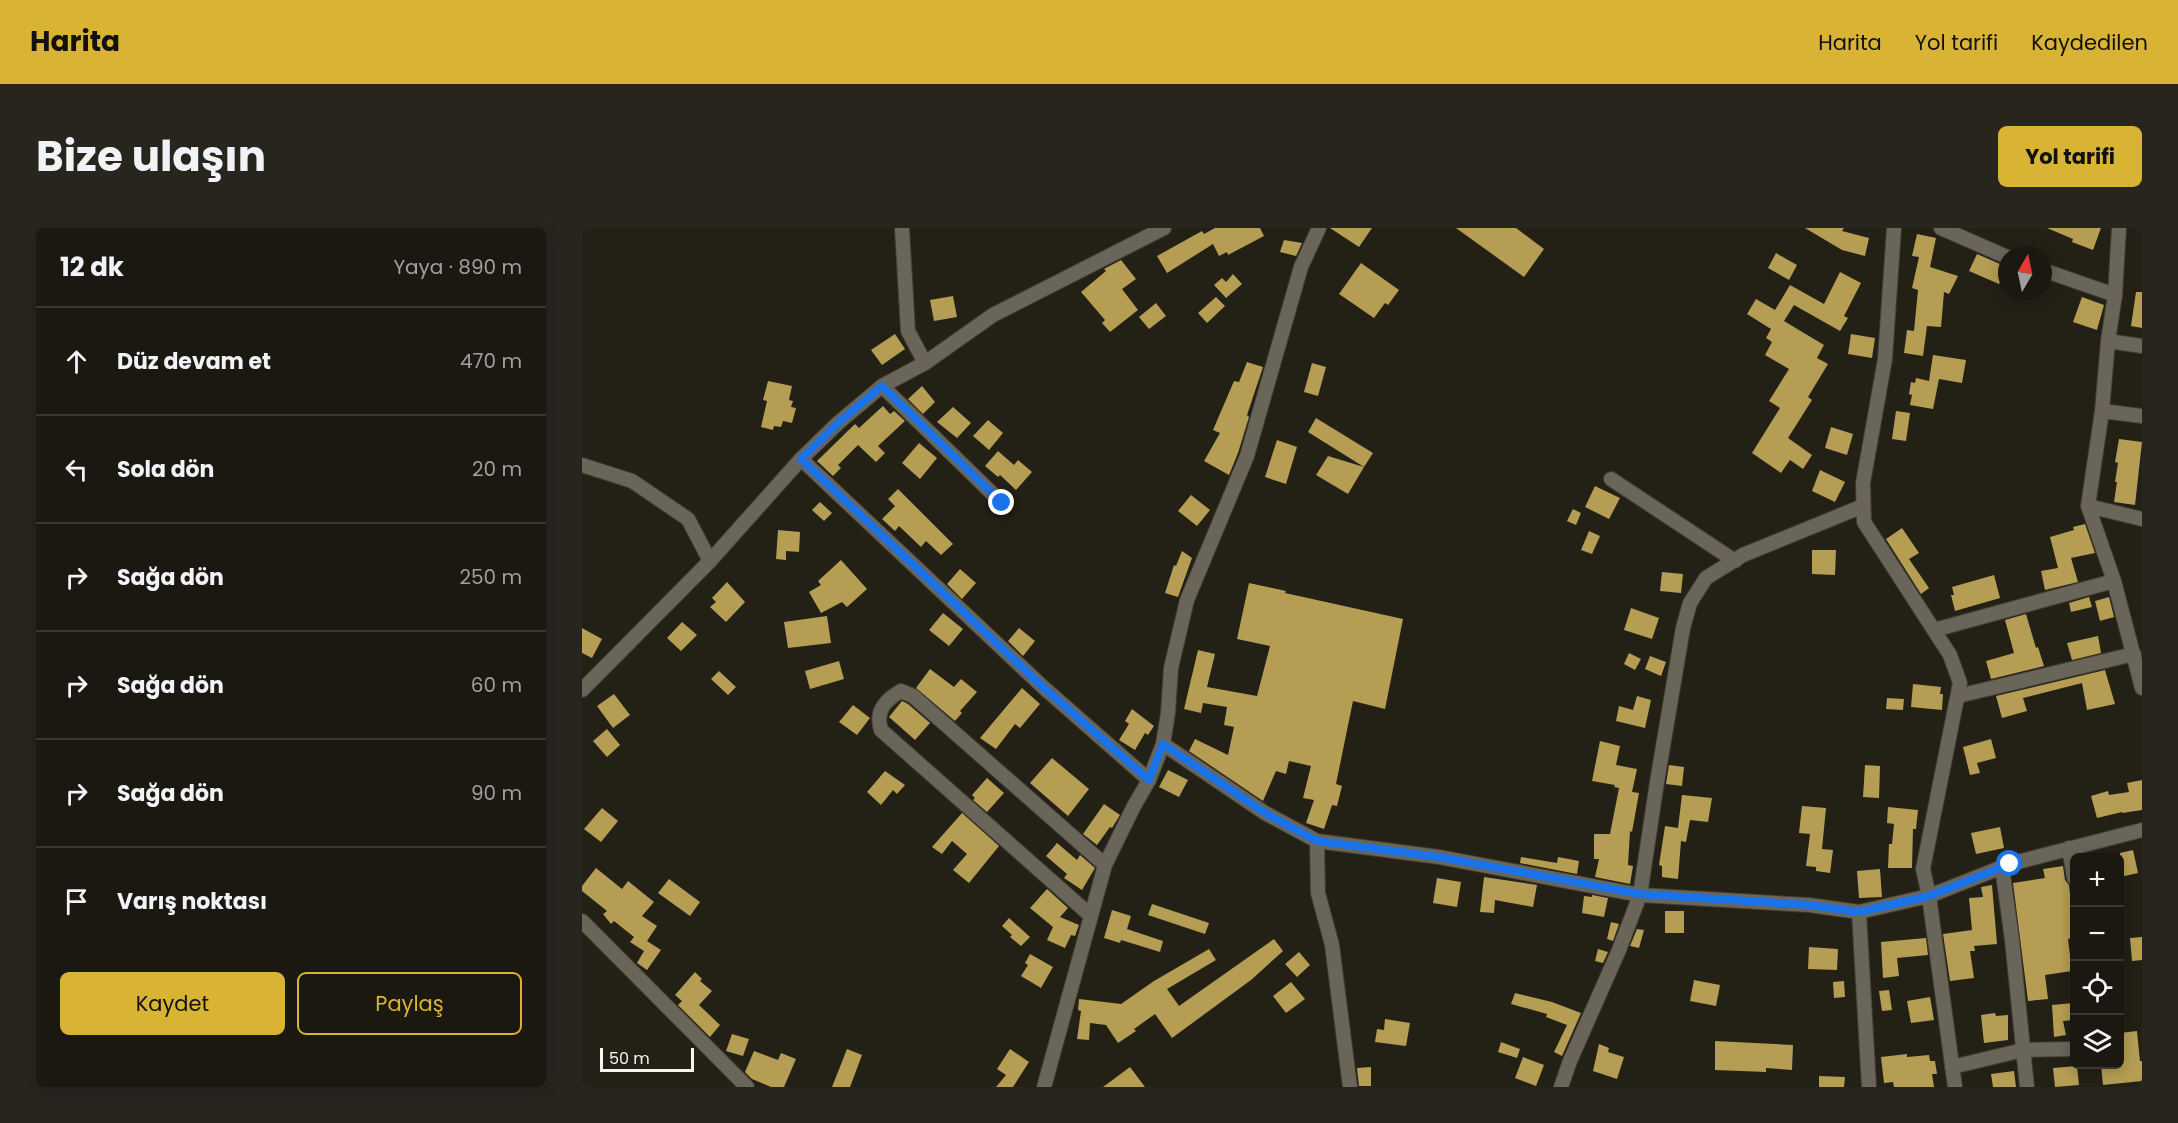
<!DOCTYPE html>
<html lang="tr">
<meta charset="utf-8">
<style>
:root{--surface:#1a1810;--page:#27251e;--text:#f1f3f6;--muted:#9fa09f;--line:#383730;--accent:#d9b334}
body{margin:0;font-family:Poppins,sans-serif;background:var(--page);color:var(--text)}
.controls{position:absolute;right:18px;bottom:18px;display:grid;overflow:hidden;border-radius:9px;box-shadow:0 3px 15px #0003}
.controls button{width:54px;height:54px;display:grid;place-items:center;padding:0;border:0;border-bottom:2px solid var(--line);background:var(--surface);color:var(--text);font:30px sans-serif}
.compass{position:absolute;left:1416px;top:18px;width:54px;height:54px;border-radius:50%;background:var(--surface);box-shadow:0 3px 15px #0003;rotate:9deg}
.scale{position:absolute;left:18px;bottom:15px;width:94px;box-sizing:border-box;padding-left:6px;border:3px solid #f6f4ed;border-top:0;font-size:16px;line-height:21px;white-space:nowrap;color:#f6f4ed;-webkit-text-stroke:4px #232015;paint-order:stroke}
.stop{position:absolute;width:18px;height:18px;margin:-14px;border:4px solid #1a73e8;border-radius:50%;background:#fff}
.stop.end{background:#1a73e8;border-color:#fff;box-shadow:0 2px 6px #0008}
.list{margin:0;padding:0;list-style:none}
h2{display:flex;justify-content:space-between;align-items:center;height:78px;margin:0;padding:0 24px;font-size:26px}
h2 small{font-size:20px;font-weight:400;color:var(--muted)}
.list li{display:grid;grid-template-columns:39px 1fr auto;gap:18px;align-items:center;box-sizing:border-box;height:108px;padding:0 24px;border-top:2px solid var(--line)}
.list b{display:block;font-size:22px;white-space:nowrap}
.list em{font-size:20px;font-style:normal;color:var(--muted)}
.actions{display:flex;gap:12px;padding:18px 24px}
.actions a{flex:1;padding:14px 0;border:2px solid var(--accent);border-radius:9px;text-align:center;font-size:21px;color:var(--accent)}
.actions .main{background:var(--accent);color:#111}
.icon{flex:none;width:33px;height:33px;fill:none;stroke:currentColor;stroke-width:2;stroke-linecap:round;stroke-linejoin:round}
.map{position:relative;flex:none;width:1560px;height:859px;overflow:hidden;border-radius:9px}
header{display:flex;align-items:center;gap:36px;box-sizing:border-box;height:84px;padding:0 30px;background:var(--accent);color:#111}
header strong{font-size:28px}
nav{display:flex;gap:33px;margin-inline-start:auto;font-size:21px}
.intro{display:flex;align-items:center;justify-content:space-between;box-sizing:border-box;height:144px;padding:0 36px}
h1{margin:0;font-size:42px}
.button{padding:15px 27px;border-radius:9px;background:var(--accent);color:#111;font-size:21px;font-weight:700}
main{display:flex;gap:36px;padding:0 36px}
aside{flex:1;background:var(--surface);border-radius:9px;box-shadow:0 3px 15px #0003}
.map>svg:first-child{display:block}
.building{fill:#b59e54}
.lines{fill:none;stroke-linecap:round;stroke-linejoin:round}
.minor-casing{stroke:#403d36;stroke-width:16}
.minor{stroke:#6a6559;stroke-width:14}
.route{stroke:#1a73e8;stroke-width:8}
</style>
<header>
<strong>Harita</strong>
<nav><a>Harita</a><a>Yol tarifi</a><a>Kaydedilen</a></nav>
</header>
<div class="intro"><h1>Bize ulaşın</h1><a class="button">Yol tarifi</a></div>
<main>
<aside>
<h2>12 dk<small>Yaya · 890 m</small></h2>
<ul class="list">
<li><svg class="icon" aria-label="ahead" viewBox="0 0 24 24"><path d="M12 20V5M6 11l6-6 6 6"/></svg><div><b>Düz devam et</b></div><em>470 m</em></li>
<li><svg class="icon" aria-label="left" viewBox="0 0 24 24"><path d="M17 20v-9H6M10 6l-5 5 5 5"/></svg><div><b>Sola dön</b></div><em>20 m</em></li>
<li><svg class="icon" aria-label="right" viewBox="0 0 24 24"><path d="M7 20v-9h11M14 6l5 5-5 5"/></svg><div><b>Sağa dön</b></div><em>250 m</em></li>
<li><svg class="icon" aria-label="right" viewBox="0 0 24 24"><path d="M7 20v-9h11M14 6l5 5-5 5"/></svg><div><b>Sağa dön</b></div><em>60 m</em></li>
<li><svg class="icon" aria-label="right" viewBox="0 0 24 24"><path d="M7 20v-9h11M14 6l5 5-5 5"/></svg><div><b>Sağa dön</b></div><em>90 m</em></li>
<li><svg class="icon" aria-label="arrive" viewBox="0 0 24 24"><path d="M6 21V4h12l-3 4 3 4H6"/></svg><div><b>Varış noktası</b></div></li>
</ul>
<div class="actions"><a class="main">Kaydet</a><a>Paylaş</a></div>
</aside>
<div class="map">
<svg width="1560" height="859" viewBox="0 0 1560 859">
<rect width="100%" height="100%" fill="#232015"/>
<g class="building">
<path d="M633,0H678L682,8L646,27L645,24L637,28L631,16L585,45L575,28L620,3L622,6Z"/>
<path d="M748,0H790L777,19Z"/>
<path d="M874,0H934L962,21L942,49Z"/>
<path d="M1223,0H1262L1260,3L1287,10L1283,28L1260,22Z"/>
<path d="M1465,0H1519L1511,22L1490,14L1491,11Z"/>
<path d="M1335,6L1354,10L1348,39L1376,48L1367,66L1362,64L1359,99L1345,98L1341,128L1322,125L1325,102L1332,103L1336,62L1330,60L1337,29L1330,28Z"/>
<path d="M702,12L720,15L714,28L698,24Z"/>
<path d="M1194,25L1215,37L1207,52L1186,40Z"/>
<path d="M1395,26L1425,39L1417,56L1387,43Z"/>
<path d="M539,32L554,51L540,61L556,82L528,104L520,95L523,92L499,64L524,43L522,41Z"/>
<path d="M779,35L817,62L806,77L803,75L792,90L757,66Z"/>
<path d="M1258,44L1279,55L1262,88L1266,90L1258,103L1212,77L1202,93L1242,117L1235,130L1246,136L1226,169L1230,172L1206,210L1230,227L1221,241L1208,232L1199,245L1170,225L1198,180L1187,173L1207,141L1183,127L1190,114L1184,110L1189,101L1165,86L1174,71L1193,82L1208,57L1242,76Z"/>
<path d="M651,46L660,56L644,70L632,57L640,50L644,54Z"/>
<path d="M1554,64H1560V100L1549,98Z"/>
<path d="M371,68L375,89L352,93L348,72Z"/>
<path d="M634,69L643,78L625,95L616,85Z"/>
<path d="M1500,69L1522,77L1515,102L1491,94Z"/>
<path d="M574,75L584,88L567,101L557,89Z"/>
<path d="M313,106L323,121L300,137L289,122Z"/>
<path d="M1269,106L1293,110L1290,130L1266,126Z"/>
<path d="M1351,127L1384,132L1380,155L1357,151L1351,181L1328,177L1330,167L1327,166L1329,154L1333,155L1334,150L1347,153Z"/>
<path d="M665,134L681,139L665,187L667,189L656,225L647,247L622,233L638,205L631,202L652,153L657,154Z"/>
<path d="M730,135L744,139L736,168L722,164Z"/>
<path d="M186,153L210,158L207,172L211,173L209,179L214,180L210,195L201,193L199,199L192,198L191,202L179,199L185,173L181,172Z"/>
<path d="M340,158L353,174L341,186L326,171Z"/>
<path d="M301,178L308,186L312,183L323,193L296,218L303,225L294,234L276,217L256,237L259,240L251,248L235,233L273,196L277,200Z"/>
<path d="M371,179L389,195L375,210L355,194Z"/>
<path d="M1314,183L1328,185L1324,213L1310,211Z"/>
<path d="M734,190L791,225L782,239L726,204Z"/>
<path d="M406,192L421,205L407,222L391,208Z"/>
<path d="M1249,199L1271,206L1265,227L1243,220Z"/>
<path d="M1537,211L1560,214L1553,277L1532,274L1535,254H1533L1536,235L1533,234Z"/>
<path d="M695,212L715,219L704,256L683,249Z"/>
<path d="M337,215L355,230L338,251L320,235Z"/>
<path d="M416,223L432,237L436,232L450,244L434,262L418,247L416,249L403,238Z"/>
<path d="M746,228L782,239L766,266L734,247Z"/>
<path d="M1238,242L1263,254L1253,274L1230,263Z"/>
<path d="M1013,258L1038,270L1027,291L1003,279Z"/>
<path d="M316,261L371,316L359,327L344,313L339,319L317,298L313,303L300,291L313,278L306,271Z"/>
<path d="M609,267L628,282L615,298L596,283Z"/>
<path d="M238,274L250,285L242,293L230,282Z"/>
<path d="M991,281L999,285L994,297L985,293Z"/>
<path d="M1503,296L1513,325L1489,330L1496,354L1463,362L1459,343L1476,340L1468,309L1492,302L1491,299Z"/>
<path d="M1320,300L1337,325L1327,331L1347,360L1339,366L1304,311Z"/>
<path d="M196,302L218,304L217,324L204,323V332L194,331Z"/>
<path d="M1007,303L1018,308L1010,326L999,322Z"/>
<path d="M1230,322H1254L1253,347L1230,346Z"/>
<path d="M600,323L610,330L596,369L583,365L592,337L594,338Z"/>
<path d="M259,332L285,361L265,379L260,374L239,385L227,364L239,357L236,353Z"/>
<path d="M378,341L394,355L380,371L365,356Z"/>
<path d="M1080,344L1101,346L1099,365L1078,363Z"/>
<path d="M1412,347L1418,370L1373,383L1369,367H1372L1370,359Z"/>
<path d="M145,354L163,374L144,394L128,379L134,374L130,370Z"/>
<path d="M667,355L704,363L703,365L821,391L803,481L771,473L754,556L760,558L755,578L750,577L742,601L724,595L732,572L721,570L729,538L707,533L704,546L694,543L681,573L607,523L613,511L646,527L652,499L642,497L645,479L621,475L619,485L602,481L616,422L633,426L625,459L675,468L688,418L655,411Z"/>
<path d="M1507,369L1510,379L1489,384L1487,375Z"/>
<path d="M1527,369L1532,389L1518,393L1513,373Z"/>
<path d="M1049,380L1077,390L1070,411L1042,402Z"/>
<path d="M361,385L381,401L367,418L347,402Z"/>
<path d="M1444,386L1454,420L1456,419L1462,438L1409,451L1404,433L1432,425L1423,392Z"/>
<path d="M245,388L249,415L206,420L202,394Z"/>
<path d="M100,394L115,407L99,423L85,410Z"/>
<path d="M0,400L20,411L10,430L0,425Z"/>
<path d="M437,400L453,413L441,428L426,413Z"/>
<path d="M1516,408L1519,425L1490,432L1485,415Z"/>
<path d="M1047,425L1059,431L1053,442L1042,436Z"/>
<path d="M1068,428L1084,434L1079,448L1063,441Z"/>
<path d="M257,433L262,451L228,461L223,443Z"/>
<path d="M348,441L372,459L379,451L395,464L378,483L380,485L373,493L334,460Z"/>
<path d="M1523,442L1533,476L1505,482L1500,455L1441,470L1445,483L1420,490L1414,468Z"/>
<path d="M137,443L154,459L146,467L129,451Z"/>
<path d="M1331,456L1359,459L1358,466H1361L1360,482L1329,479Z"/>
<path d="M440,460L458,476L438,500L433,496L414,521L398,510Z"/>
<path d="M32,466L48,487L31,500L15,478Z"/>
<path d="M1055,468L1069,472L1063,500L1034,493L1037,478L1051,482Z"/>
<path d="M1305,470L1322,471L1321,482L1304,481Z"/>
<path d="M320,473L326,476L348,495L333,512L307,489Z"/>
<path d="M271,477L288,490L275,507L257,494Z"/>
<path d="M550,481L572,498L566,507L563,505L553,522L537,512L547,496L543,493Z"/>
<path d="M25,501L38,517L25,529L11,513Z"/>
<path d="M1409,511L1414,530L1395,535L1398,545L1388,547L1381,519Z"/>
<path d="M1018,513L1038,518L1034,537L1055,541L1050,564L1057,565L1050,604L1048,603L1046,637L1051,638L1048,656L1013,649L1017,631H1012V606H1028L1037,560L1032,559L1033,557L1010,553Z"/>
<path d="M470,530L507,561L486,588L448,555Z"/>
<path d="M1087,537L1102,539L1100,558L1084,556Z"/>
<path d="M1283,537L1298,538L1297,570L1281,569Z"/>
<path d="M586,542L606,552L597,569L577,559Z"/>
<path d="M303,543L323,557L315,566L311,562L299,577L285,564Z"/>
<path d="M405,550L422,565L405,584L391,572L393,570L390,567Z"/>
<path d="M1560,552V582L1540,585V584L1515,590L1509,568L1526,563L1527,567L1547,564L1545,555Z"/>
<path d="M1100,567L1130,570L1126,594L1108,592L1104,614L1099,613L1096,651L1080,649V638L1077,637L1083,598L1096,600Z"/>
<path d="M522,576L538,587L530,600L528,599L515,617L501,606Z"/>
<path d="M1220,578L1244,580L1240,621L1251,622L1248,645L1234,643V639L1224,638L1228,606L1217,605Z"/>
<path d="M1306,579L1336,582L1334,601H1331L1330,640H1306L1307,616H1310L1312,596L1305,595Z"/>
<path d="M20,580L36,593L19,614L2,601Z"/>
<path d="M380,585L417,618L387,655L371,642L385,626L370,613L360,626L350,619Z"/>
<path d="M1418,599L1422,620L1394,626L1389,605Z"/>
<path d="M475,615L495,632L498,627L513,640L500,662L482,650L485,646L464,628Z"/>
<path d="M1551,622L1556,645L1538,649V625Z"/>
<path d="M939,629L975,635L976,629L997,633L995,646L938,635Z"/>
<path d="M1481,638L1483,652L1487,657L1492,699V710L1486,711L1490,743L1463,747L1466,771L1446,773L1431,655L1463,650L1461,641Z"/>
<path d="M14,640L40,661L46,653L72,674L60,688L75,698L65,713L79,722L65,742L55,735L62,723L48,714L52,709L32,693L29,696L21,686L25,683L0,663V658Z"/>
<path d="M1298,641L1300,669L1277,670L1275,643Z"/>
<path d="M902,649L955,657L951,679L913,672L912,685L898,684Z"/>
<path d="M855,650L879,654L875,679L851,675Z"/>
<path d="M87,651L118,674L108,688L76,665Z"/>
<path d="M1410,657L1415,716L1392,718L1393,723H1388L1392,750L1368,753L1361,706L1390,702L1387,670L1401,669L1399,659Z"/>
<path d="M465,661L486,680L478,689L497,697L493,708L489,707L483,720L465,712L471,699L448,680Z"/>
<path d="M1010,667L1026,670L1022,689L1000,685L1002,668L1010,669Z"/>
<path d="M570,676L627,695L623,706L566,687Z"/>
<path d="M530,682L549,688L545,701L581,713L578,724L539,712L538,715L522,710Z"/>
<rect x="1083" y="683" width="19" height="22"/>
<path d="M427,690L448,709L439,718L428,709L430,707L420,698Z"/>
<path d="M1029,694L1037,696L1031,713L1025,711Z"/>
<path d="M1055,701L1062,702L1057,720L1048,718Z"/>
<path d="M1560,709V732L1550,733L1548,710Z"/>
<path d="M1344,710L1346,727L1315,730L1317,748L1301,750L1299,714Z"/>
<path d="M692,711L701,723L669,752L590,810L573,786L552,801L554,803L536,815L524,797L508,795L507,812L495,811L499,783L496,782L497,771L539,776L572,753L627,721L634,732L585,761L597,778Z"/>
<path d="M1227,719L1256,721L1255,742L1226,741Z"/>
<path d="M1016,721L1026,724L1021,735L1013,733Z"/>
<path d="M717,724L728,737L715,749L703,736Z"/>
<path d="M448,726L471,739L459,760L439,748L446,737L443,735Z"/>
<path d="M113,744L120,751L118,753L130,763L117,777L138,797L128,809L96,777L100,773L93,767Z"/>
<path d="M1112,752L1138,757L1134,778L1108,773Z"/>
<path d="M1262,753L1263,769L1252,770L1251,754Z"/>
<path d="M709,754L723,771L704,785L691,768Z"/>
<path d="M1307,762L1310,782L1300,783L1297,763Z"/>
<path d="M933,765L970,774L999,785L980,828L972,824L985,797L964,789L965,786L929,776Z"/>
<path d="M1348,769L1352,792L1329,795L1325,773Z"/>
<path d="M1491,775L1492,792L1481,793L1484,807L1472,809L1470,777Z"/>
<path d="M1413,785L1414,788L1426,787V812L1402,815L1399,787Z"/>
<path d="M803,791L828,795L824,818L793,814L795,801L802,802Z"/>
<path d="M1555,803L1558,833H1560V853L1521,857L1519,837H1538V805Z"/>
<path d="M150,806L167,811L161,828L144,823Z"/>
<path d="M1133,813L1211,817L1210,842L1184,840V844L1133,842Z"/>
<path d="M919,814L938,821L935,830L916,824Z"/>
<path d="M1017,816L1027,820L1026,824L1042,829L1035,851L1011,843Z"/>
<path d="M265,821L280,827L268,859H250Z"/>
<path d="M428,821L447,834L431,859H414L424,847L415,841Z"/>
<path d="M172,823L196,832L199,825L214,831L202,859H189L170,851L163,844Z"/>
<path d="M1325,826V829L1347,827L1348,833H1353L1355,846H1350L1352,859H1312L1311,854L1302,855L1299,829Z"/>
<path d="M941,829L962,837L954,858L933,850Z"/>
<path d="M1495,838L1497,857L1473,859L1471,840Z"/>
<path d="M548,839L563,859H521Z"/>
<path d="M789,839V858H777L775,840Z"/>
<path d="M1432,843L1434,859H1411L1409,846Z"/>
<path d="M1237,848L1263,849L1262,859H1237Z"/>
</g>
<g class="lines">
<g class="minor-casing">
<g id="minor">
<path d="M320,0L326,103L343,135"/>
<path d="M1312,0L1303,131L1281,255L1282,294L1368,427L1378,455L1341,641L1347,668L1373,859"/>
<path d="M1359,0L1425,29"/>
<path d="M1537,0L1533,67L1526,113L1520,183L1506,278L1560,291"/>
<path d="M1461,42L1533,67"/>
<path d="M1526,113L1560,118"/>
<path d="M300,158L420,275"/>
<path d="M1520,183L1560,188"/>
<path d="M219,231L461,459L567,552"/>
<path d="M0,237L50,253L106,291L128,333"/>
<path d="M1029,251L1153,333"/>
<path d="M1506,278L1532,353L1560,460"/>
<path d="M1352,402L1532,353"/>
<path d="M0,462L128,333L219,231L256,195L300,158L343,135L411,87L582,0"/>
<path d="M1376,468L1552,426"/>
<path d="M581,516L683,585L735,613L857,629L1058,667L1227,677L1277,684L1347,668L1428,636L1560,602"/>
<path d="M735,613L736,665L750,717L768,859"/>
<path d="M1487,620L1492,650"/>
<path d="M1420,639L1430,712L1445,859"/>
<path d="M1277,684L1287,859"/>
<path d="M508,687L299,502C293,483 303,472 319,463L331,468L523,637"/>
<path d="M0,693L165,859"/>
<path d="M1370,839L1441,822L1492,821"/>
<path d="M462,859L523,637L552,578L567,552L581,516L586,485L589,440L605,372L665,228L719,39L737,0"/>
<path d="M979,859L988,833L1037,722L1058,667L1075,554L1101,400L1108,375L1124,350L1161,327L1281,278"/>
</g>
</g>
<use href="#minor" class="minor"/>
</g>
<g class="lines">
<path class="route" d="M420,275L300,158L256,195L219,231L461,459L567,552L581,516L683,585L735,613L857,629L1058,666L1227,677L1277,684L1347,668L1428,636"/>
</g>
</svg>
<div class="controls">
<button>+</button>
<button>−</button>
<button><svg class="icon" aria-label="locate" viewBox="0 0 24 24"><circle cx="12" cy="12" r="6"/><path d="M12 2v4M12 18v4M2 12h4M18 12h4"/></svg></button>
<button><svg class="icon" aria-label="layers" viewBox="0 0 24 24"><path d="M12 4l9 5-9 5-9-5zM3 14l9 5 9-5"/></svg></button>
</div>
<svg class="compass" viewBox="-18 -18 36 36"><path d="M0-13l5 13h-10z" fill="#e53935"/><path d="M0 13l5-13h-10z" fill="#9fa09f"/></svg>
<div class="scale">50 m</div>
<div class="stop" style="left:1428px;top:636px"></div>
<div class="stop end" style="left:420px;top:275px"></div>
</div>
</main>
